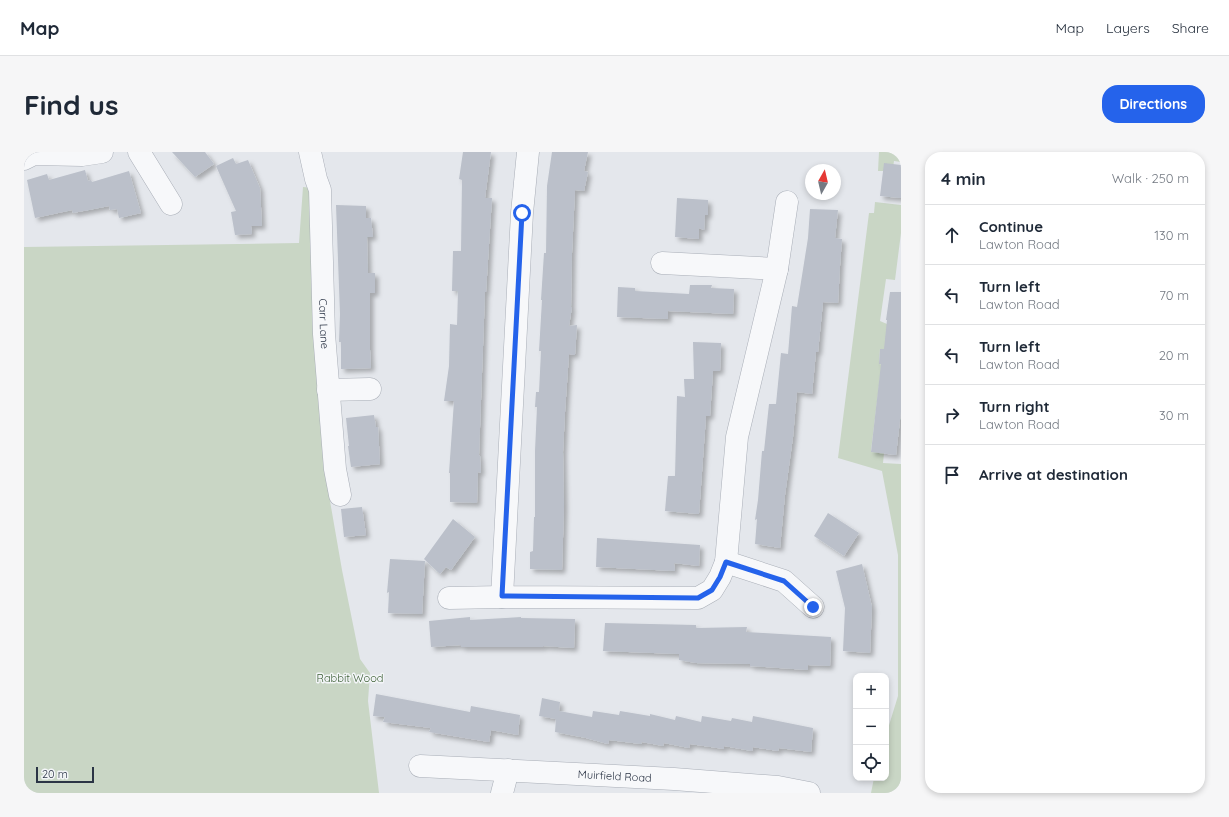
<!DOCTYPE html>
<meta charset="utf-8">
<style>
:root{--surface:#fff;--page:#f6f6f7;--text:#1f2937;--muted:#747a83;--line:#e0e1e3;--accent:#2563eb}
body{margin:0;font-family:Quicksand,sans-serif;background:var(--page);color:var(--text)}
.controls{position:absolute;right:12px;bottom:12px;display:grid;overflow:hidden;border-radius:8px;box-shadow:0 2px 6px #0003}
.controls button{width:36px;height:36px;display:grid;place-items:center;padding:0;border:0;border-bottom:1px solid var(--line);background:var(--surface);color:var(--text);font:20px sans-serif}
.compass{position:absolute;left:781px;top:12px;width:36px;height:36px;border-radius:50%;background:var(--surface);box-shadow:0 2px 6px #0003;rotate:8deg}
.scale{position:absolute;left:12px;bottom:10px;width:58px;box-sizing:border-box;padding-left:4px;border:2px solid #2b3445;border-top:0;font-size:11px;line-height:14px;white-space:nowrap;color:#2b3445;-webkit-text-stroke:3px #f4f6f9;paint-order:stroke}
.stop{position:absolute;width:12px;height:12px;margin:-9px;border:3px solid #2563eb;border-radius:50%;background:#fff}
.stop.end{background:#2563eb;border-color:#fff;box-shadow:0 1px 4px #0008}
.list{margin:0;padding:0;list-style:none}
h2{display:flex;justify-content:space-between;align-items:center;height:52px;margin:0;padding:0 16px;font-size:17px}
h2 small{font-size:13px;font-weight:400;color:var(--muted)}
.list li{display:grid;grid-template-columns:26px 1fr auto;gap:12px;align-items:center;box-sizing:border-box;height:60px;padding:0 16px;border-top:1px solid var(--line)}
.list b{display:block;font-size:15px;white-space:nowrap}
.list p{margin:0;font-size:13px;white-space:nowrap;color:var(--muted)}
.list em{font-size:13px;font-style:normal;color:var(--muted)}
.icon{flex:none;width:22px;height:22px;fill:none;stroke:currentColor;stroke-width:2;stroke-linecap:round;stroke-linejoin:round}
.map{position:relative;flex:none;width:877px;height:641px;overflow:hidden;border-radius:16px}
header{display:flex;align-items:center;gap:24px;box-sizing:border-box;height:56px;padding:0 20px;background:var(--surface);border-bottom:1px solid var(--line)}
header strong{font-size:19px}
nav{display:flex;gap:22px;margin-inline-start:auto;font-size:14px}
.intro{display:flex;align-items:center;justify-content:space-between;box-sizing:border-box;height:96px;padding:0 24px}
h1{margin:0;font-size:28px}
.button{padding:10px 18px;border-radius:16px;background:var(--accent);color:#fff;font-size:14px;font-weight:700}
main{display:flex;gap:24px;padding:0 24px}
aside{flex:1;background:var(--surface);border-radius:16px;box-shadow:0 2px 6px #0003}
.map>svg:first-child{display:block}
.green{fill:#c9d6c5}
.building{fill:#bbc0ca;filter:url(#shadow)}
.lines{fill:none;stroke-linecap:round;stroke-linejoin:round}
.minor-casing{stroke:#a9aeb7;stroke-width:23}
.minor{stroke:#f7f8fa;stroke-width:22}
.route{stroke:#2563eb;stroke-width:5}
.labels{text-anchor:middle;stroke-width:3;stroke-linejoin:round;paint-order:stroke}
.street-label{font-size:11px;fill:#2b3445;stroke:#f4f6f9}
.park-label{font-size:11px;fill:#3f6138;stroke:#f4f6f9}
</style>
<header>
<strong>Map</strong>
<nav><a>Map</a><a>Layers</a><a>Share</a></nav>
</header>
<div class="intro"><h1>Find us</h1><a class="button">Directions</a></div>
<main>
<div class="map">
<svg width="877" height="641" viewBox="0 0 877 641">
<defs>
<filter id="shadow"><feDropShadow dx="3.5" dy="3.5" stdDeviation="2" flood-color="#0004"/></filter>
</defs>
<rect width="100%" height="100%" fill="#e4e7ec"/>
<g class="green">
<path d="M855,0H877V10L870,9L869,15L859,19H854Z"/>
<path d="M279,35L289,36L296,247L306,349L318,418L336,507L346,521L344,549L355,641H0V95L275,91Z"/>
<path d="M851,50L877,53V81L871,128L862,127L856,169L863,172L866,198L856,197L855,212L862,213L856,225L847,299L860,301L859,311L877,312V641H847L850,626H862V583L874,544V403L858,319L814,306L845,61H850Z"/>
</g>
<g class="building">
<path d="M148,0H181L190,12L171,25Z"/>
<path d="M439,0H467L461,46H468L462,140H461L455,303L456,304L457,321L454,320L453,351L426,350V321H425L430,249H420L425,214L426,172L433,173L434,139H428L429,99H437L438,28L435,27Z"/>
<path d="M528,0H564L560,19L564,20L560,39L551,38L548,101L547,155H548L545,174L553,173L551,203L545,202L541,260L539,300L540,354L538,418L506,417V400L509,399L510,365H511V299L513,255H511L512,240H515L517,199H515L518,148H517L520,101H522L523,34Z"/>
<path d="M209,6L212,12L224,8L236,36L238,74H227L228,82L211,83L207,60L212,59L192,14Z"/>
<path d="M860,11L877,13V46L856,44Z"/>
<path d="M61,18L64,29L67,28L68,30L105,19L117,61L95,66L93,57L86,58L85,54L49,61L48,58L11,66L3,28L23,22L25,28Z"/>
<path d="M653,46L684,48V63H681L680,78L675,76V87L651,85Z"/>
<path d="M312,53L342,54V66H347L349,85H343L344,121H351V141H346V198L347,216L317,217V190H315L316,162Z"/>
<path d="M786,57L814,58L811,86L818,87L816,114L814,151L799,150L794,200H792L788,242L773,240L769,285L761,343L756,396L731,392L733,367L731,368L734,348L738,299H740L745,252H752L757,201L764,202L768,154L773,155L784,86Z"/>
<path d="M666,133H688L687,136L710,137L709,162L644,159V167L593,165L594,135L611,136V139L665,142Z"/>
<path d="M866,140H877V259L872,303L847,300L857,212H855L856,197H860L863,168H862Z"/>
<path d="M669,190L697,191L696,219H689L686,264H682L675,362L641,359L644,324H651L653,244L661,245L660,227H670Z"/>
<path d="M350,263L352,275H354L356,312L327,315L324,294H325L322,266Z"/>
<path d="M338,355L342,383L320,385L317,357Z"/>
<path d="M804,361L835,381L820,404L790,384Z"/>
<path d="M429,367L451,385L427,418L422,415L416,422L400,407Z"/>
<path d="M573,386L676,393L675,414L650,411L651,419L572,415Z"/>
<path d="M366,407L401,409L398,462L364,461L365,440L363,441Z"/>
<path d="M838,412L848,455L846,501L819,499L821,456L812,419Z"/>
<path d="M446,465V468L497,465V466L551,467L550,496L519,494V495H437V493L407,495L405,469Z"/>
<path d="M581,471L672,473V476L723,475L722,480L807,485L806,514L784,513V518L726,514V512L672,511L655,508V502L579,499Z"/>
<path d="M352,542L446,560L447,554L496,563L494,583L467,578L465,590L405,580L407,576L359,570L361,565L349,564Z"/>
<path d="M518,546L536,550L535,559L568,565L569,559L595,563L596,559L626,564V562L651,568L652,564L677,570L678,564L707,569L708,566L728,570L729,564L789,576L787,600L755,596L754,599L729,595L728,599L700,594V597L666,592L665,596L640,591L639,594L618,590L617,592L585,588L584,592L562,586L531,580L532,567L515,564Z"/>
</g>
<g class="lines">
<g class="minor-casing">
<g id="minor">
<path d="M115,0L147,52"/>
<path id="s1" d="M286,0L292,27L296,38L300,182L311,317L316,343"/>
<path d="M504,0L498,61L478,445L674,446L688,438L696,425L702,410L760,429L789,455"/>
<path d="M0,7L10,2L58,3L78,0"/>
<path d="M638,111L753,117"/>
<path d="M304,238L346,237"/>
<path d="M702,410L713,285L753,117L763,50"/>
<path d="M425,446L478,445"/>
<path id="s2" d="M396,614L650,627L754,635L785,641"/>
<path d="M478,641L484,618"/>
</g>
</g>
<use href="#minor" class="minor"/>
</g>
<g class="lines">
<path class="route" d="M498,61L478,444L674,446L688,438L696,425L702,410L760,429L789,455"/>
</g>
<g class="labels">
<g class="street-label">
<text dy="4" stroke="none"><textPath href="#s1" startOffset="173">Carr Lane</textPath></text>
<text dy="4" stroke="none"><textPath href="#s2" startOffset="195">Muirfield Road</textPath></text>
</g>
<g class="park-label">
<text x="326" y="530">Rabbit Wood</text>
</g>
</g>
</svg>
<div class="controls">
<button>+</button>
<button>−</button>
<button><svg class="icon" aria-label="locate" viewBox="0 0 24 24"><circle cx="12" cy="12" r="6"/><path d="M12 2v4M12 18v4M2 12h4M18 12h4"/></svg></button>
</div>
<svg class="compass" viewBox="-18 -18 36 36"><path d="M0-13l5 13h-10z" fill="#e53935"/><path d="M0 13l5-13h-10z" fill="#747a83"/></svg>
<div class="scale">20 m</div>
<div class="stop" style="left:498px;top:61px"></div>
<div class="stop end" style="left:789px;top:455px"></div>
</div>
<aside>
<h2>4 min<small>Walk · 250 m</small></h2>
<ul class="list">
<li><svg class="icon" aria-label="ahead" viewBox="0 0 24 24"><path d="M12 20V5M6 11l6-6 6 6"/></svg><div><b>Continue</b><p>Lawton Road</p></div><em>130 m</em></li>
<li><svg class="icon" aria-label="left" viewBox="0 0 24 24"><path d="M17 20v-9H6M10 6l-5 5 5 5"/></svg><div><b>Turn left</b><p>Lawton Road</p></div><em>70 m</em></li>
<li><svg class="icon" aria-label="left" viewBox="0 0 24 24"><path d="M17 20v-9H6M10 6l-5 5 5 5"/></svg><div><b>Turn left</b><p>Lawton Road</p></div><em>20 m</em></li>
<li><svg class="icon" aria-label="right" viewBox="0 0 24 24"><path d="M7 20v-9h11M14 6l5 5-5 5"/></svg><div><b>Turn right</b><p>Lawton Road</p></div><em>30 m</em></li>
<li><svg class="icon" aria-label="arrive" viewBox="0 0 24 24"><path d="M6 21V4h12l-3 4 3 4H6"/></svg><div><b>Arrive at destination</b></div></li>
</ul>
</aside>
</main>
